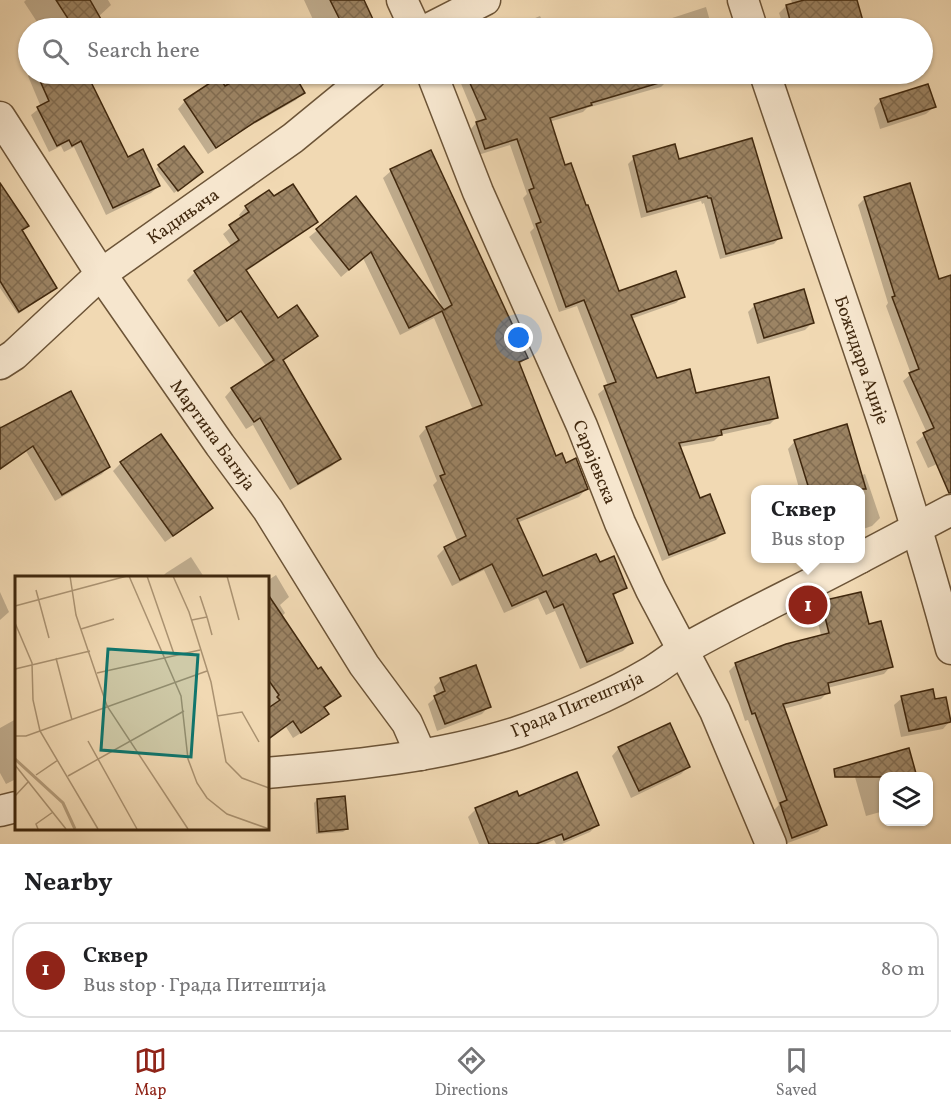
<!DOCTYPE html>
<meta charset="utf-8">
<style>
:root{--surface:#fff;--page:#f2f2f2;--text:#202124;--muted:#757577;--line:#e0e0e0;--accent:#8f2418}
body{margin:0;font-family:Vollkorn,serif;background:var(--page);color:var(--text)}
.controls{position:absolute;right:18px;bottom:18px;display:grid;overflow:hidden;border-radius:12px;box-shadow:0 2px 4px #0004}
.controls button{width:54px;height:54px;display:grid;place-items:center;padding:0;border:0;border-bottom:2px solid var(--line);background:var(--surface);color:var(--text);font:30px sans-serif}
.you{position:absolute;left:519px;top:338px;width:21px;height:21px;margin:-15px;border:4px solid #fff;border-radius:50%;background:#1a73e8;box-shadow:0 0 0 9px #1a73e833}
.badge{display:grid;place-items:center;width:39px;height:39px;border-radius:50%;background:var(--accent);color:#fff;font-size:20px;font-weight:700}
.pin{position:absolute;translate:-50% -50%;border:3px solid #fff;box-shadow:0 2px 6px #0006}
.popup{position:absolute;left:751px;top:485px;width:114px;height:78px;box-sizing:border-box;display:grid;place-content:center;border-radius:12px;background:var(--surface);filter:drop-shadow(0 2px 4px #0005);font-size:20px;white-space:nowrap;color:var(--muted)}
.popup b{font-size:22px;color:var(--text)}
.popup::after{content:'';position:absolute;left:50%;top:100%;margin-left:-12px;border:12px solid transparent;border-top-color:var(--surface)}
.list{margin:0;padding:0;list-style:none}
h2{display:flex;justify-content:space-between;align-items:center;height:78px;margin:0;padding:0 24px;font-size:26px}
h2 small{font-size:20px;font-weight:400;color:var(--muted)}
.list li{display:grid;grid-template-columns:39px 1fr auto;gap:18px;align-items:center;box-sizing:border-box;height:96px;margin:0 12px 12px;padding:0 12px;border:2px solid var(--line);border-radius:18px}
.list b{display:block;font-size:22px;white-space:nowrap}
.list p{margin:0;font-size:20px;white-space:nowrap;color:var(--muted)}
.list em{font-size:20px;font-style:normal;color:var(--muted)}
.icon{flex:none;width:33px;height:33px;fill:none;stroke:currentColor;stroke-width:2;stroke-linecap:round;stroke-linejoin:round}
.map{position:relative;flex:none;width:951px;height:844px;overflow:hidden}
.search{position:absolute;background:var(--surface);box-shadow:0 2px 4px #0004;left:18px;right:18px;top:18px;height:66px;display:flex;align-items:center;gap:15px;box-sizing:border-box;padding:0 21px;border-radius:33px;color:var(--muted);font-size:22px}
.sheet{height:186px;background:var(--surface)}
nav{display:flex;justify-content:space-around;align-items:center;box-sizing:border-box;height:84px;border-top:2px solid var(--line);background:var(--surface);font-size:16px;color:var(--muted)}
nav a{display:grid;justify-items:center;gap:3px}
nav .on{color:var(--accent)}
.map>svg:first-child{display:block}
.shadow{fill:#0003}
.building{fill:url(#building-cross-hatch);stroke:#40280e;stroke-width:1.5}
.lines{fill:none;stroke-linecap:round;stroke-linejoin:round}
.minor-casing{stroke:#6c5437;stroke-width:33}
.minor{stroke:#f6e6ce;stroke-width:30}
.labels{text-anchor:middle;stroke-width:6;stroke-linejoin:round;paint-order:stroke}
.street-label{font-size:18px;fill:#40280e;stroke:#f6e6ce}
.inset-river{fill:none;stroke:#b59d7b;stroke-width:3}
.inset-road{fill:none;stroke:#aa9271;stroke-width:1.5}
.view{fill:#0f766e;fill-opacity:0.15;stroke:#0f766e;stroke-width:3}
.inset-edge{fill:none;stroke:#40280e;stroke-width:3}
</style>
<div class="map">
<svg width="951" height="844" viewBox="0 0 951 844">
<defs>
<pattern id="building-cross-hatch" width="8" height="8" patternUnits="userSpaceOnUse" patternTransform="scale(1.5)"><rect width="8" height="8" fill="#9c8464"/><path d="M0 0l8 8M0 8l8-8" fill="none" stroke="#816c51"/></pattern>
</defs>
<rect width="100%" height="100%" fill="#f1d9b3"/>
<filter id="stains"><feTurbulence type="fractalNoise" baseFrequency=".00333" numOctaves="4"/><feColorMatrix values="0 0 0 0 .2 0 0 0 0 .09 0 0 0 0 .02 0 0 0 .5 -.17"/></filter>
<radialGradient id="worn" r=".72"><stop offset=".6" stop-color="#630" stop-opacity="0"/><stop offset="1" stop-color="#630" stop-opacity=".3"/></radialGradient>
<g class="shadow">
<path d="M26,0H108L111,5L98,17L104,28H41L24,2Z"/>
<path d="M304,0H362L375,28H310L316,26Z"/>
<path d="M791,0H855L863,28H784L779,13L786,6L793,5Z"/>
<path d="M706,7L712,28H650L660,26L666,20Z"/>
<path d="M540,16L546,28H511Z"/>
<path d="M256,19L259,28H229Z"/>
<path d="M30,74H89L87,77L127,159L159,186L151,193L106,215L74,147L64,152L61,146L49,152L31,115L41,107L28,76Z"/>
<path d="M217,74H292L303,92L296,100L245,129L208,154L178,109L185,101L219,78Z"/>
<path d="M457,74H692L666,82L661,87L587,108L583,112L549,122L564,167L618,293L683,296L676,303L631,319L656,380L695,395L776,418L770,424L720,435L714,441L680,447L700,500L723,533L716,540L662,561L598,394L608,386L577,306L559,312L530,232L534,228L523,198L527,194L510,145L478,155L470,130L477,122Z"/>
<path d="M881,100L934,107L926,114L880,129L874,108Z"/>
<path d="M634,158L678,161L780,237L774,244L720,259L704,203L702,204L701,201L641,218L628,164Z"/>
<path d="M159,166L198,175L174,193L156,169Z"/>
<path d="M391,171L526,358L519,365L555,458L565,465L586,489L579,497L517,523L542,578L599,564L625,587L612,597L631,643L623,651L580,669L555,611L546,615L538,598L504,613L484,570L452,586L437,556L445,548L458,542L433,485L437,481L419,436L426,428L473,410L434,318L400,335L363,258L341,277L309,237L356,199L444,311L383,178Z"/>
<path d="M0,186L27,226L21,231L55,288L48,294L18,314L0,288Z"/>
<path d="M865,198L938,281L951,290V458L928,468L916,442L927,433L903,381L911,374L886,306L888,303L858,205Z"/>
<path d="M274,199L316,221L309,229L245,272L278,320L317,336L282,362L339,459L332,466L290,490L253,425L246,429L225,397L232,389L266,366L233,318L219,327L187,280L195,272L232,247L223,234L241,219L239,215L246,207Z"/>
<path d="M755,305L812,323L805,330L757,344L748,312Z"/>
<path d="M0,425L3,429L108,467L102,474L55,501L26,451L0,469Z"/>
<path d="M160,436L212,508L204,515L165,542L113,471L121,463Z"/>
<path d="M795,441L860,476L865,474L880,518L872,526L860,530V490H804L803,487L799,488L788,449Z"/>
<path d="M191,557L204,577H162L166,573Z"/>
<path d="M276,575L289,597L280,605L285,613L281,617L318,671L339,696L323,709L327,714L320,721L293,738L286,727L267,741V581Z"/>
<path d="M0,592L9,612L0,620Z"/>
<path d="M822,602L868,626L891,666L884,674L827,688L828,692L821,699L783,709L825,824L818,832L785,844L773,811L779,805L748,720L745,721L729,671L736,664L821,635L815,610Z"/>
<path d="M441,680L489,706L482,714L437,731L428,704L437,696L434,687Z"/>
<path d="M902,698L934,701L950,721L943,729L901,737L894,705Z"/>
<path d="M16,719V779L6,784L0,773V728Z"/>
<path d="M619,748L688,767L681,774L631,798L612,756Z"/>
<path d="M853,770L884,776V811L866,816Z"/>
<path d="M519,798L598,824L590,832L562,844H556L554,840L545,844H479L468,817L476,809Z"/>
<path d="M317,800L347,829L343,832L316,834L314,803Z"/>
</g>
<g class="building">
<path d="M56,0H90L106,28H74Z"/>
<path d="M330,0H364L377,28H344Z"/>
<path d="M804,0H857L865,28H792L786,5Z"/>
<path d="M37,74H87L128,157L143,149L160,186L113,208L81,141L72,146L69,140L57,146L37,107L49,101Z"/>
<path d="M246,74H294L305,93L255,122L216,148L184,100L219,77L225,86Z"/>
<path d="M495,74H667L669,80L591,103L592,105L550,118L565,165L571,163L586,205H588L619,291L676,271L685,297L631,315L657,378L690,369L696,393L769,377L778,418L721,430L722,435L679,443L700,498L710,494L725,533L669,555L604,386L616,382L584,300L566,307L536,224L541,222L529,190L534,188L517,139L485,149L476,122L486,119L469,81Z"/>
<path d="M928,84L936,107L888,122L880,99Z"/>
<path d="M752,138L782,238L726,254L711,198H708L707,196L647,212L633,156L675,144L679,159Z"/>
<path d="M184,146L203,172L178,191L158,165Z"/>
<path d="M431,150L528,358L519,362L556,456L562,453L566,463L576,458L588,489L517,519L543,576L596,554L600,562L614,556L627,588L613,594L633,643L587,662L563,604L554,608L546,591L512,606L492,564L460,580L444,547L466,536L440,476L445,474L426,427L482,405L442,311L409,328L371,252L349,270L316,229L356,196L444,310L452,305L390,169Z"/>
<path d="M0,183L29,226L22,230L57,288L19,312L0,281Z"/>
<path d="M910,183L939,279L951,275V493H949L923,433L934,428L909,373L919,369L892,297L895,296L864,197Z"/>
<path d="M293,184L318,222L246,270L278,318L297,305L318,336L283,360L341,459L298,484L260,418L254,422L231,388L274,360L241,311L227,321L194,271L239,240L229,225L249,212L245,206L269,190L274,196Z"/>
<path d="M804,289L814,323L764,338L754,304Z"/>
<path d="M71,391L110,467L62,495L33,446L0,469V428Z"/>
<path d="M847,424L866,489H809L794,440Z"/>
<path d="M161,434L213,508L173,536L120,462Z"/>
<path d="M861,592L869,624L881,621L893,667L828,683L830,693L783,704L827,825L792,838L780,803L787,800L755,713L752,714L735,663L786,644L829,633L821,601Z"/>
<path d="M267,593L318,669L321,667L341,696L324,707L329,714L301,733L293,721L267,740V709L280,700L277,697L279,695L267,678Z"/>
<path d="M476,665L491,707L445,724L434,696L445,691L440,678Z"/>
<path d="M933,689L935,699L946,697L951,722L909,731L901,696Z"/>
<path d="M670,723L690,767L639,791L618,747Z"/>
<path d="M909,748L917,777H835L834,769Z"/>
<path d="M577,772L599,825L564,840L562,834L536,844H489L475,808L517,791L519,796Z"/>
<path d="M345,796L348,829L319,832L317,799Z"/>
</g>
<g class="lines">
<g class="minor-casing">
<g id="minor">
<path d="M402,0L415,28"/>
<path d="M743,0L752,28"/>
<path d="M430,28L485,0"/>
<path d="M432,74L478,192L582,426L620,523L651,590L715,711L771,844"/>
<path d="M765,74C829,265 899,454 951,649"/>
<path d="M0,117L101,274L220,445L268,510L364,665L407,723L421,755"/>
<path d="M0,364L14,355L101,274L293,138L371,74"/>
<path d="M860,558L951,510"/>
<path d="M267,773C352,765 435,758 517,732C558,718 612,695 649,673C661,666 672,657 683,650C741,617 802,589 860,558"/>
<path d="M0,811L16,807"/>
</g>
</g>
<use href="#minor" class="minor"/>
</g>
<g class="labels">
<g class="street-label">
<text transform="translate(183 216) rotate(-35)" y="6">Кадињача</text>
<text transform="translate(862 360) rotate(71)" y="6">Божидара Аџије</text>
<text transform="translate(213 435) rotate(54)" y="6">Мартина Багија</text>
<text transform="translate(595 462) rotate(68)" y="6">Сарајевска</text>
<text transform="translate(577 704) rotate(-23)" y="6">Града Питештија</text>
</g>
</g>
<g transform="translate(15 576)">
<rect width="254" height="254" fill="#f1d9b3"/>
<path class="inset-river" d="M0,183L48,227L60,253"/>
<path class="inset-road" d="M55,0L61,39L92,130L173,253M114,0L166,120L173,183L182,207L192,222L212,238L254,253M132,0L159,78M158,0L174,36L196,106L211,186L227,202L254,212M212,0L224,44M21,14L34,62M0,30L112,0M192,41L197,59M177,44L192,41L185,20M0,47L17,87L18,124L25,155L83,253M66,53L99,43M41,82L57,144M0,93L75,75M82,97L185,74M202,140L227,136L244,166M0,160H11L192,95M73,165L122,253M0,189L51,253M21,199L43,184M53,200L169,135M0,220L14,205M23,253L21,248L38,236"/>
<path class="view" d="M93,73L183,79L176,181L86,174Z"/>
<rect width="254" height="254" class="inset-edge"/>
</g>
<rect width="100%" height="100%" filter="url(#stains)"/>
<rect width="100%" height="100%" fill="url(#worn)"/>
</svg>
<div class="controls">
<button><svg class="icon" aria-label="layers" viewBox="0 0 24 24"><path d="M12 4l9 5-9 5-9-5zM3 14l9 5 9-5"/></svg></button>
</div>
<div class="you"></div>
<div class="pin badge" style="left:808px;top:605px">1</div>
<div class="popup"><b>Сквер</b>Bus stop</div>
<div class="search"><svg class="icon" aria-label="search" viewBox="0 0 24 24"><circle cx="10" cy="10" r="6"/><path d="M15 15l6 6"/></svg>Search here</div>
</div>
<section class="sheet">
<h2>Nearby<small></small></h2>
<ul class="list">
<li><span class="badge">1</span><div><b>Сквер</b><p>Bus stop · Града Питештија</p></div><em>80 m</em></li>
</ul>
</section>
<nav>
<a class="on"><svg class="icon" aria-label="map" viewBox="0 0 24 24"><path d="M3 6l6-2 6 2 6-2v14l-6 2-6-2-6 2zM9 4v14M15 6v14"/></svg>Map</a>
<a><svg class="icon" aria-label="directions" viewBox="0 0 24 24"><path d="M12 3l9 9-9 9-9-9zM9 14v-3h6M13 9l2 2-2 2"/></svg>Directions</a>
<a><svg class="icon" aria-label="saved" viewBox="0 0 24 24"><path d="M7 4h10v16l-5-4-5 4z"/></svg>Saved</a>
</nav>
